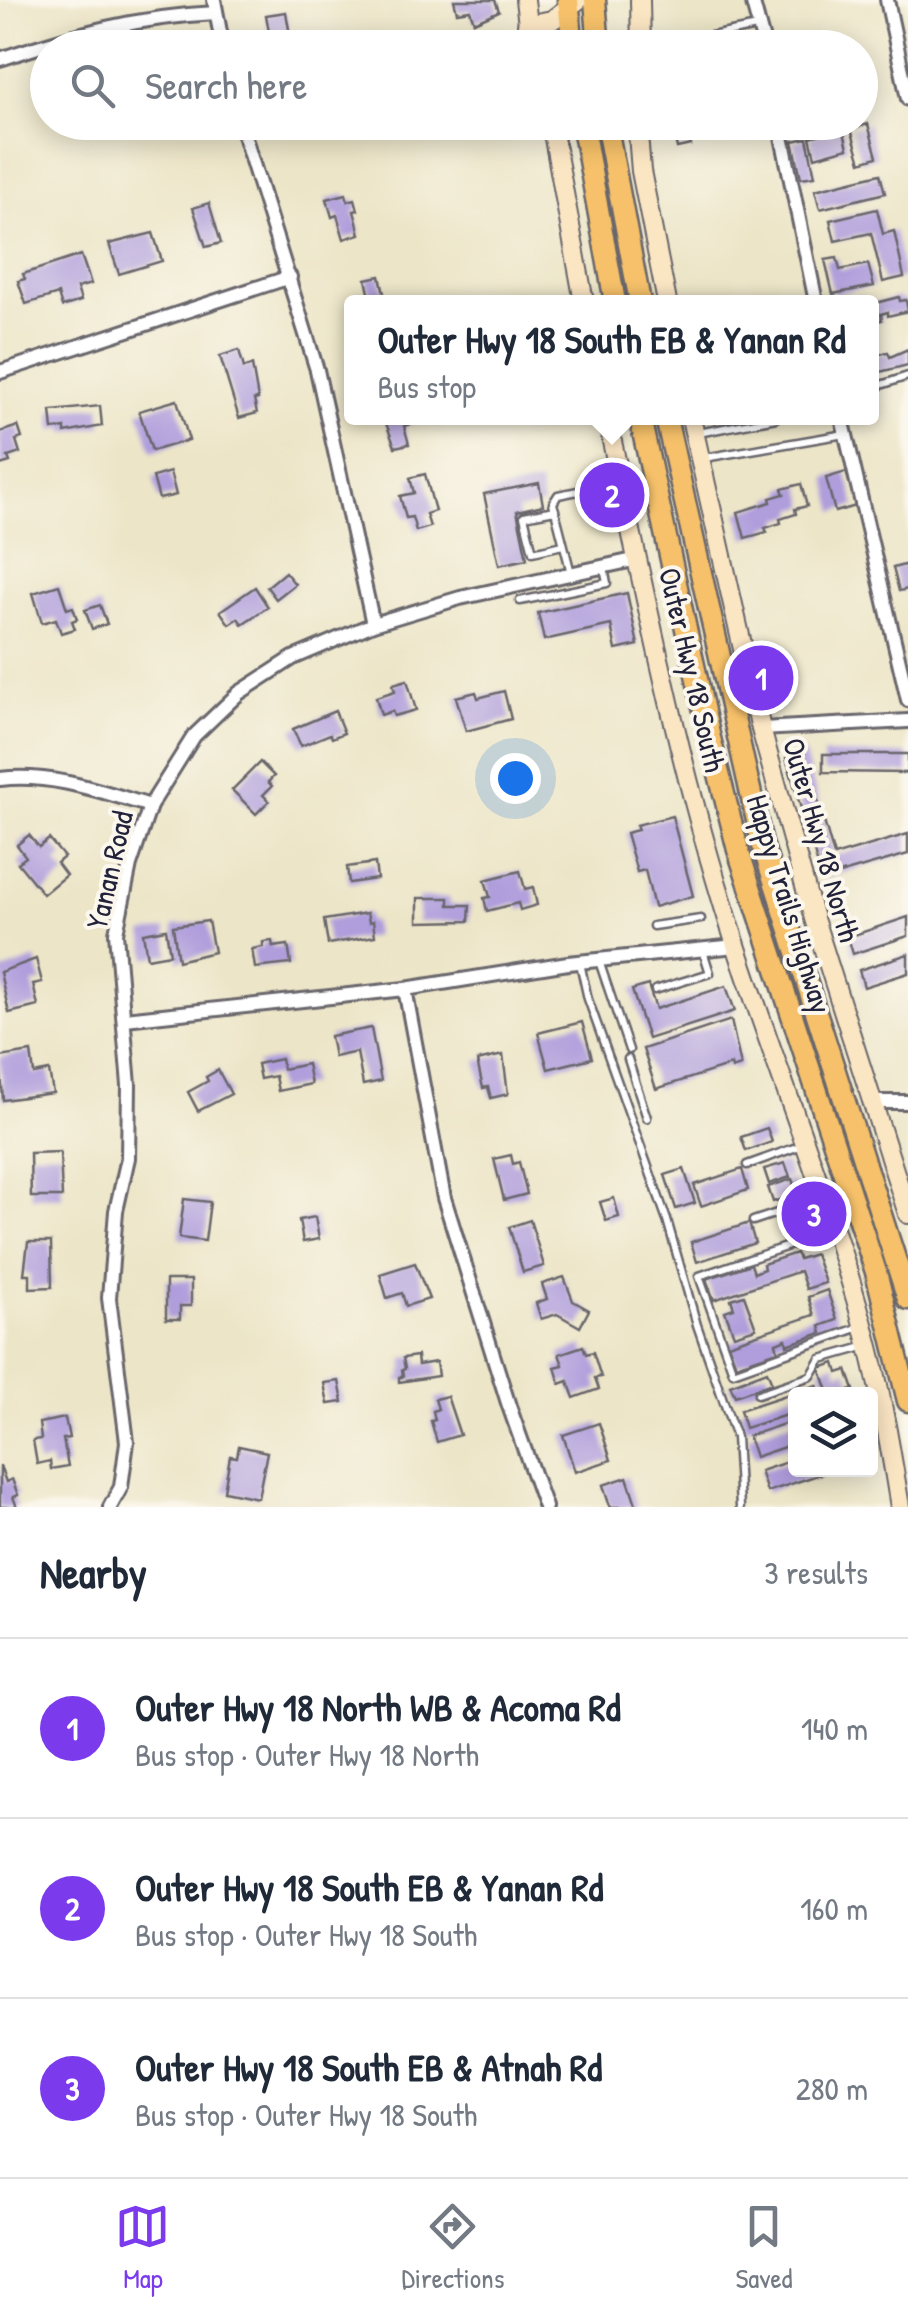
<!DOCTYPE html>
<meta charset="utf-8">
<style>
:root{--surface:#fff;--page:#f6f6f7;--text:#1f2937;--muted:#747a83;--line:#e0e1e3;--accent:#7c3aed}
body{margin:0;font-family:"Patrick Hand",sans-serif;background:var(--page);color:var(--text)}
.controls{position:absolute;right:30px;bottom:30px;display:grid;overflow:hidden;border-radius:10px;box-shadow:0 5px 25px #0003}
.controls button{width:90px;height:90px;display:grid;place-items:center;padding:0;border:0;border-bottom:2px solid var(--line);background:var(--surface);color:var(--text);font:50px sans-serif}
.you{position:absolute;left:515px;top:778px;width:35px;height:35px;margin:-25px;border:8px solid #fff;border-radius:50%;background:#1a73e8;box-shadow:0 0 0 15px #1a73e833}
.badge{display:grid;place-items:center;width:65px;height:65px;border-radius:50%;background:var(--accent);color:#fff;font-size:32px;font-weight:700}
.pin{position:absolute;translate:-50% -50%;border:5px solid #fff;box-shadow:0 2px 10px #0006}
.popup{position:absolute;left:344px;top:295px;width:535px;height:130px;box-sizing:border-box;display:grid;place-content:center;border-radius:10px;background:var(--surface);filter:drop-shadow(0 2px 8px #0005);font-size:32px;white-space:nowrap;color:var(--muted)}
.popup b{font-size:38px;color:var(--text)}
.popup::after{content:'';position:absolute;left:50%;top:100%;margin-left:-20px;border:20px solid transparent;border-top-color:var(--surface)}
.list{margin:0;padding:0;list-style:none}
h2{display:flex;justify-content:space-between;align-items:center;height:130px;margin:0;padding:0 40px;font-size:42px}
h2 small{font-size:32px;font-weight:400;color:var(--muted)}
.list li{display:grid;grid-template-columns:65px 1fr auto;gap:30px;align-items:center;box-sizing:border-box;height:180px;padding:0 40px;border-top:2px solid var(--line)}
.list b{display:block;font-size:38px;white-space:nowrap}
.list p{margin:0;font-size:32px;white-space:nowrap;color:var(--muted)}
.list em{font-size:32px;font-style:normal;color:var(--muted)}
.icon{flex:none;width:55px;height:55px;fill:none;stroke:currentColor;stroke-width:2;stroke-linecap:round;stroke-linejoin:round}
.map{position:relative;flex:none;width:908px;height:1507px;overflow:hidden}
.search{position:absolute;background:var(--surface);box-shadow:0 5px 25px #0003;left:30px;right:30px;top:30px;height:110px;display:flex;align-items:center;gap:25px;box-sizing:border-box;padding:0 35px;border-radius:55px;color:var(--muted);font-size:38px}
.sheet{height:670px;background:var(--surface)}
nav{display:flex;justify-content:space-around;align-items:center;box-sizing:border-box;height:140px;border-top:2px solid var(--line);background:var(--surface);font-size:28px;color:var(--muted)}
nav a{display:grid;justify-items:center;gap:5px}
nav .on{color:var(--accent)}
.map>svg:first-child{display:block}
.building{fill:#af9ddc}
.lines{fill:none;stroke-linecap:round;stroke-linejoin:round}
.lane-casing{stroke:#69666c;stroke-width:11}
.street-casing{stroke:#69666c;stroke-width:18}
.secondary-casing{stroke:#69666c;stroke-width:22}
.primary-casing{stroke:#69666c;stroke-width:25}
.lane{stroke:#fff;stroke-width:6}
.street{stroke:#fff;stroke-width:12}
.secondary{stroke:#fbe6c4;stroke-width:18}
.primary{stroke:#f6c16b;stroke-width:20}
.labels{text-anchor:middle;stroke-width:8;stroke-linejoin:round;paint-order:stroke}
.street-label{font-size:30px;fill:#22223b;stroke:#fbf7ec}
</style>
<div class="map">
<svg width="908" height="1507" viewBox="0 0 908 1507">
<rect width="100%" height="100%" fill="#fbf7ec"/>
<filter id="ink" filterUnits="userSpaceOnUse"><feTurbulence type="fractalNoise" baseFrequency=".01" numOctaves="2"/><feDisplacementMap in="SourceGraphic" scale="20" xChannelSelector="R" yChannelSelector="G"/><feConvolveMatrix kernelMatrix="1 2 1 2 8 2 1 2 1" color-interpolation-filters="sRGB"/></filter>
<filter id="wash" filterUnits="userSpaceOnUse"><feTurbulence type="fractalNoise" baseFrequency=".0048" numOctaves="4" result="noise"/><feDisplacementMap in="SourceGraphic" scale="40" xChannelSelector="R" yChannelSelector="G"/><feGaussianBlur stdDeviation="2.25" result="paint"/><feColorMatrix in="noise" values="0 0 0 0 0 0 0 0 0 0 0 0 0 0 0 0 0 1.4 0 .05"/><feComposite in="paint" operator="in"/></filter>
<g filter="url(#wash)">
<rect width="100%" height="100%" fill="#ece5c7"/>
<g id="blocks">
<g class="building">
<path d="M454,0H495L499,11L474,22L470,10L457,12Z"/>
<path d="M286,12L290,35L296,34L298,48H266V43H271L266,15Z"/>
<path d="M679,122H719L720,126L704,130L705,136L690,140L691,145L677,148L675,139L667,141L665,130L680,126Z"/>
<path d="M868,124L877,157L861,162L851,129Z"/>
<path d="M843,128L848,148L815,157L810,137Z"/>
<path d="M807,138L815,176L801,178L793,141Z"/>
<path d="M880,174L885,193L820,209L815,190Z"/>
<path d="M346,194L348,201L355,199L358,210L354,211L360,234L344,239L337,215L332,217L327,199Z"/>
<path d="M209,203L221,243L206,247L193,208Z"/>
<path d="M877,209L883,234L894,231L904,277L883,282L871,233L835,241L830,220Z"/>
<path d="M153,233L162,261L119,274L109,244Z"/>
<path d="M81,255L91,284L77,288L81,301L62,307L58,294L26,304L18,281L25,279L23,274Z"/>
<path d="M837,258L840,270L868,264L874,286L833,294L825,260Z"/>
<path d="M380,276L386,302H371L366,279Z"/>
<path d="M899,297L900,301L906,300L908,311L888,316V312L881,314L882,320L872,322V304Z"/>
<path d="M908,349V365L872,374V356L888,352L890,357Z"/>
<path d="M239,350L244,368L252,365L258,399L254,400L257,413L239,418L220,356Z"/>
<path d="M177,400L189,440L152,451L139,411Z"/>
<path d="M100,406L102,426L65,433V428L53,430L51,411Z"/>
<path d="M384,418H416L417,422L404,426L409,444L395,447Z"/>
<path d="M18,426L22,438L16,440L20,453L8,457L10,462L0,465V432Z"/>
<path d="M170,472L176,495L159,499L153,477Z"/>
<path d="M846,472L856,506L835,512L826,478Z"/>
<path d="M425,474L435,511L426,514L430,527L416,531L412,517L406,518L400,496L414,493L410,478Z"/>
<path d="M539,483L543,505L517,511L527,559L499,565L484,494Z"/>
<path d="M801,484L807,506L795,509L796,514L780,519L781,523L765,528L767,532L745,538L738,512L771,502L770,498L784,494L782,489Z"/>
<path d="M908,564V589L899,591L893,568Z"/>
<path d="M285,572L295,584L276,599L267,587Z"/>
<path d="M59,585L67,609L73,607L77,619L72,621L75,629L61,633L56,619L42,623L33,593Z"/>
<path d="M255,587L268,607L242,624L238,618L229,624L220,611Z"/>
<path d="M627,593L638,645L616,650L611,625L544,640L538,613Z"/>
<path d="M100,605L107,624L92,629L85,610Z"/>
<path d="M407,680L416,710L394,716L392,711L381,715L376,697L395,691L393,684Z"/>
<path d="M504,691L511,719L466,731L456,697L476,692L478,698Z"/>
<path d="M335,711L344,733L332,738L330,734L301,746L293,729Z"/>
<path d="M804,752L834,856L908,834V854L822,879L786,758Z"/>
<path d="M823,754H908V773L823,772Z"/>
<path d="M260,762L274,776L268,782L272,786L263,795L269,801L256,814L232,790Z"/>
<path d="M672,816L693,896L654,907L645,870L637,872L626,833L638,830L636,825Z"/>
<path d="M29,835L39,847L49,839L64,857L57,863L66,875L43,894L18,863L26,857L17,845Z"/>
<path d="M375,863L377,879L349,883L347,867Z"/>
<path d="M520,871L525,889L533,887L537,905L520,910L518,903L487,911L484,898L490,897L485,880Z"/>
<path d="M418,898H449V905H470L469,921L418,922Z"/>
<path d="M367,913L369,922L373,921L375,936L328,944L324,920Z"/>
<path d="M908,917V936L853,954L848,937Z"/>
<path d="M208,921L214,952L178,961L173,926Z"/>
<path d="M166,929L170,954L147,958L143,933Z"/>
<path d="M272,941L273,947L288,945L291,964L255,968L252,949L263,947V942Z"/>
<path d="M908,954V973L864,987L859,970Z"/>
<path d="M36,959L42,982L33,984L38,1006L9,1013L0,972Z"/>
<path d="M648,985L656,1009L726,986L735,1011L648,1039L632,990Z"/>
<path d="M731,1020L741,1066L732,1069L731,1065L656,1089L643,1049Z"/>
<path d="M582,1022L592,1058L548,1069L538,1033Z"/>
<path d="M371,1028L381,1081L363,1085L357,1052L334,1057L330,1036Z"/>
<path d="M31,1052L34,1074L49,1071L53,1093L3,1100L0,1057Z"/>
<path d="M503,1055L508,1094L491,1098L488,1087L483,1088L477,1061Z"/>
<path d="M281,1059L283,1069L307,1064L311,1084L278,1091L275,1076L260,1079L257,1064Z"/>
<path d="M218,1070L231,1094L198,1111L188,1092L208,1081L206,1077Z"/>
<path d="M767,1128L772,1142L746,1151L741,1137Z"/>
<path d="M60,1152L62,1197H31L30,1153Z"/>
<path d="M511,1155L513,1164L519,1162L527,1194L504,1200L494,1159Z"/>
<path d="M785,1163L790,1177L769,1184L764,1169Z"/>
<path d="M684,1169L695,1203L676,1209L665,1175Z"/>
<path d="M742,1169L748,1190L701,1206L694,1185Z"/>
<path d="M792,1179L797,1194L773,1202L768,1187Z"/>
<path d="M614,1198L619,1217L606,1221L600,1202Z"/>
<path d="M184,1199L210,1202L205,1241L179,1238Z"/>
<path d="M804,1216L809,1230L785,1239L780,1224Z"/>
<path d="M315,1217L319,1239L303,1242L299,1220Z"/>
<path d="M530,1220L544,1266L523,1272L509,1227Z"/>
<path d="M749,1223L755,1243L697,1262L691,1242Z"/>
<path d="M28,1242H51L52,1287L30,1288V1274H24Z"/>
<path d="M796,1253L799,1259L815,1254L825,1283L806,1289L800,1271L714,1300L706,1279L751,1264L754,1273L764,1269L763,1264Z"/>
<path d="M415,1263L429,1299L406,1306L402,1293L387,1298L380,1274Z"/>
<path d="M564,1277L573,1301L589,1310L580,1327L557,1314L541,1319L536,1303L547,1299L542,1284Z"/>
<path d="M166,1280H191V1306H180V1319H166Z"/>
<path d="M827,1290L837,1320L820,1326L822,1333L787,1345L786,1339L776,1343L778,1351L736,1365L728,1344L814,1315L808,1297Z"/>
<path d="M744,1295L756,1328L734,1335L725,1311L734,1308L731,1299Z"/>
<path d="M583,1346L586,1354L593,1352L601,1377L595,1378L599,1389L574,1398L568,1381L560,1384L555,1367L563,1365L559,1354Z"/>
<path d="M417,1356L418,1365L436,1362L438,1376L399,1382V1377H403L402,1370L405,1369L403,1358Z"/>
<path d="M835,1363L838,1373L847,1370L854,1390L829,1394L820,1368Z"/>
<path d="M767,1371L772,1383L735,1396L730,1385Z"/>
<path d="M339,1381L343,1402L328,1404L324,1383Z"/>
<path d="M817,1385L820,1394H796V1412L745,1428L740,1410Z"/>
<path d="M447,1396L460,1435L437,1442L431,1421L435,1420L433,1411L438,1409L435,1399Z"/>
<path d="M65,1418L69,1438L63,1439L68,1466L51,1469L50,1461L37,1464L33,1440L41,1439L39,1423Z"/>
<path d="M796,1420V1443L755,1457L748,1436Z"/>
<path d="M599,1423L611,1460L575,1472L563,1435Z"/>
<path d="M239,1446L267,1452L258,1498L224,1491L230,1456L237,1457Z"/>
<path d="M796,1459V1470H833L767,1492L760,1471Z"/>
<path d="M0,1466L6,1482L12,1479L18,1495L13,1497L17,1507H0Z"/>
<path d="M627,1477L637,1507H610L603,1485Z"/>
</g>
</g>
</g>
<g filter="url(#ink)">
<use href="#blocks" fill-opacity="0" stroke="#69666c" stroke-width="2.5"/>
<g class="lines">
<g class="lane-casing">
<g id="lane">
<path d="M650,48L757,27"/>
<path d="M872,388L908,376"/>
<path d="M698,433L776,418"/>
<path d="M704,458L845,434"/>
<path d="M555,510L524,516L533,552L563,545"/>
<path d="M571,573L553,503L558,495L618,483"/>
<path d="M520,601L607,583L604,568"/>
<path d="M653,926L701,919"/>
<path d="M599,961L629,1050"/>
<path d="M580,963L588,999L667,1220L697,1325L736,1437L740,1507"/>
<path d="M655,990L710,973L703,951"/>
<path d="M628,1059L647,1118"/>
<path d="M747,1165L805,1144"/>
<path d="M753,1221L822,1198"/>
<path d="M833,1231L699,1276L733,1372L860,1327"/>
<path d="M758,1394L811,1376L821,1359L867,1346"/>
</g>
</g>
<g class="street-casing">
<g id="street">
<path d="M214,0L223,48"/>
<path d="M752,0L765,48"/>
<path d="M887,0L908,99"/>
<path d="M0,59C76,34 135,17 216,13"/>
<path d="M240,122L317,370L373,624"/>
<path d="M779,122L816,302"/>
<path d="M0,372L290,277"/>
<path d="M842,418L908,700"/>
<path d="M761,729L908,721"/>
<path d="M0,779C52,773 100,791 150,806"/>
<path d="M405,989L444,1198L509,1406L545,1507"/>
<path d="M125,1019L405,989L568,963L736,946"/>
<path d="M873,1102H908"/>
<path d="M110,1507L121,1487L127,1442L109,1298L116,1211L128,1158L129,1085L116,933L130,865L150,806L194,736L239,693L293,658L373,624L460,598L638,559"/>
</g>
</g>
<g class="secondary-casing">
<g id="secondary">
<path d="M525,0L531,48"/>
<path d="M640,0L641,48"/>
<path d="M527,25L552,20L578,0"/>
<path d="M551,122L584,302"/>
<path d="M637,122L641,171L667,302"/>
<path d="M607,418C645,595 680,775 737,948C780,1080 833,1209 868,1343C882,1397 891,1452 900,1507"/>
<path d="M691,418L761,729L815,922L908,1214"/>
</g>
</g>
<g class="primary-casing">
<g id="primary">
<path d="M568,0L573,48"/>
<path d="M595,0L599,48"/>
<path d="M582,122L615,302"/>
<path d="M606,122L640,302"/>
<path d="M640,418L709,734L738,850L876,1272L908,1401"/>
<path d="M666,418L762,843L908,1299"/>
</g>
</g>
<use href="#lane" class="lane"/>
<use href="#street" class="street"/>
<use href="#secondary" class="secondary"/>
<use href="#primary" class="primary"/>
</g>
</g>
<g class="labels">
<g class="street-label">
<text transform="translate(692 670) rotate(77)" y="10">Outer Hwy 18 South</text>
<text transform="translate(821 840) rotate(74)" y="10">Outer Hwy 18 North</text>
<text transform="translate(110 870) rotate(-77)" y="10">Yanan Road</text>
<text transform="translate(789 904) rotate(73)" y="10">Happy Trails Highway</text>
</g>
</g>
</svg>
<div class="controls">
<button><svg class="icon" aria-label="layers" viewBox="0 0 24 24"><path d="M12 4l9 5-9 5-9-5zM3 14l9 5 9-5"/></svg></button>
</div>
<div class="you"></div>
<div class="pin badge" style="left:761px;top:678px">1</div>
<div class="pin badge" style="left:612px;top:495px">2</div>
<div class="popup"><b>Outer Hwy 18 South EB &amp; Yanan Rd</b>Bus stop</div>
<div class="pin badge" style="left:814px;top:1214px">3</div>
<div class="search"><svg class="icon" aria-label="search" viewBox="0 0 24 24"><circle cx="10" cy="10" r="6"/><path d="M15 15l6 6"/></svg>Search here</div>
</div>
<section class="sheet">
<h2>Nearby<small>3 results</small></h2>
<ul class="list">
<li><span class="badge">1</span><div><b>Outer Hwy 18 North WB &amp; Acoma Rd</b><p>Bus stop · Outer Hwy 18 North</p></div><em>140 m</em></li>
<li><span class="badge">2</span><div><b>Outer Hwy 18 South EB &amp; Yanan Rd</b><p>Bus stop · Outer Hwy 18 South</p></div><em>160 m</em></li>
<li><span class="badge">3</span><div><b>Outer Hwy 18 South EB &amp; Atnah Rd</b><p>Bus stop · Outer Hwy 18 South</p></div><em>280 m</em></li>
</ul>
</section>
<nav>
<a class="on"><svg class="icon" aria-label="map" viewBox="0 0 24 24"><path d="M3 6l6-2 6 2 6-2v14l-6 2-6-2-6 2zM9 4v14M15 6v14"/></svg>Map</a>
<a><svg class="icon" aria-label="directions" viewBox="0 0 24 24"><path d="M12 3l9 9-9 9-9-9zM9 14v-3h6M13 9l2 2-2 2"/></svg>Directions</a>
<a><svg class="icon" aria-label="saved" viewBox="0 0 24 24"><path d="M7 4h10v16l-5-4-5 4z"/></svg>Saved</a>
</nav>
